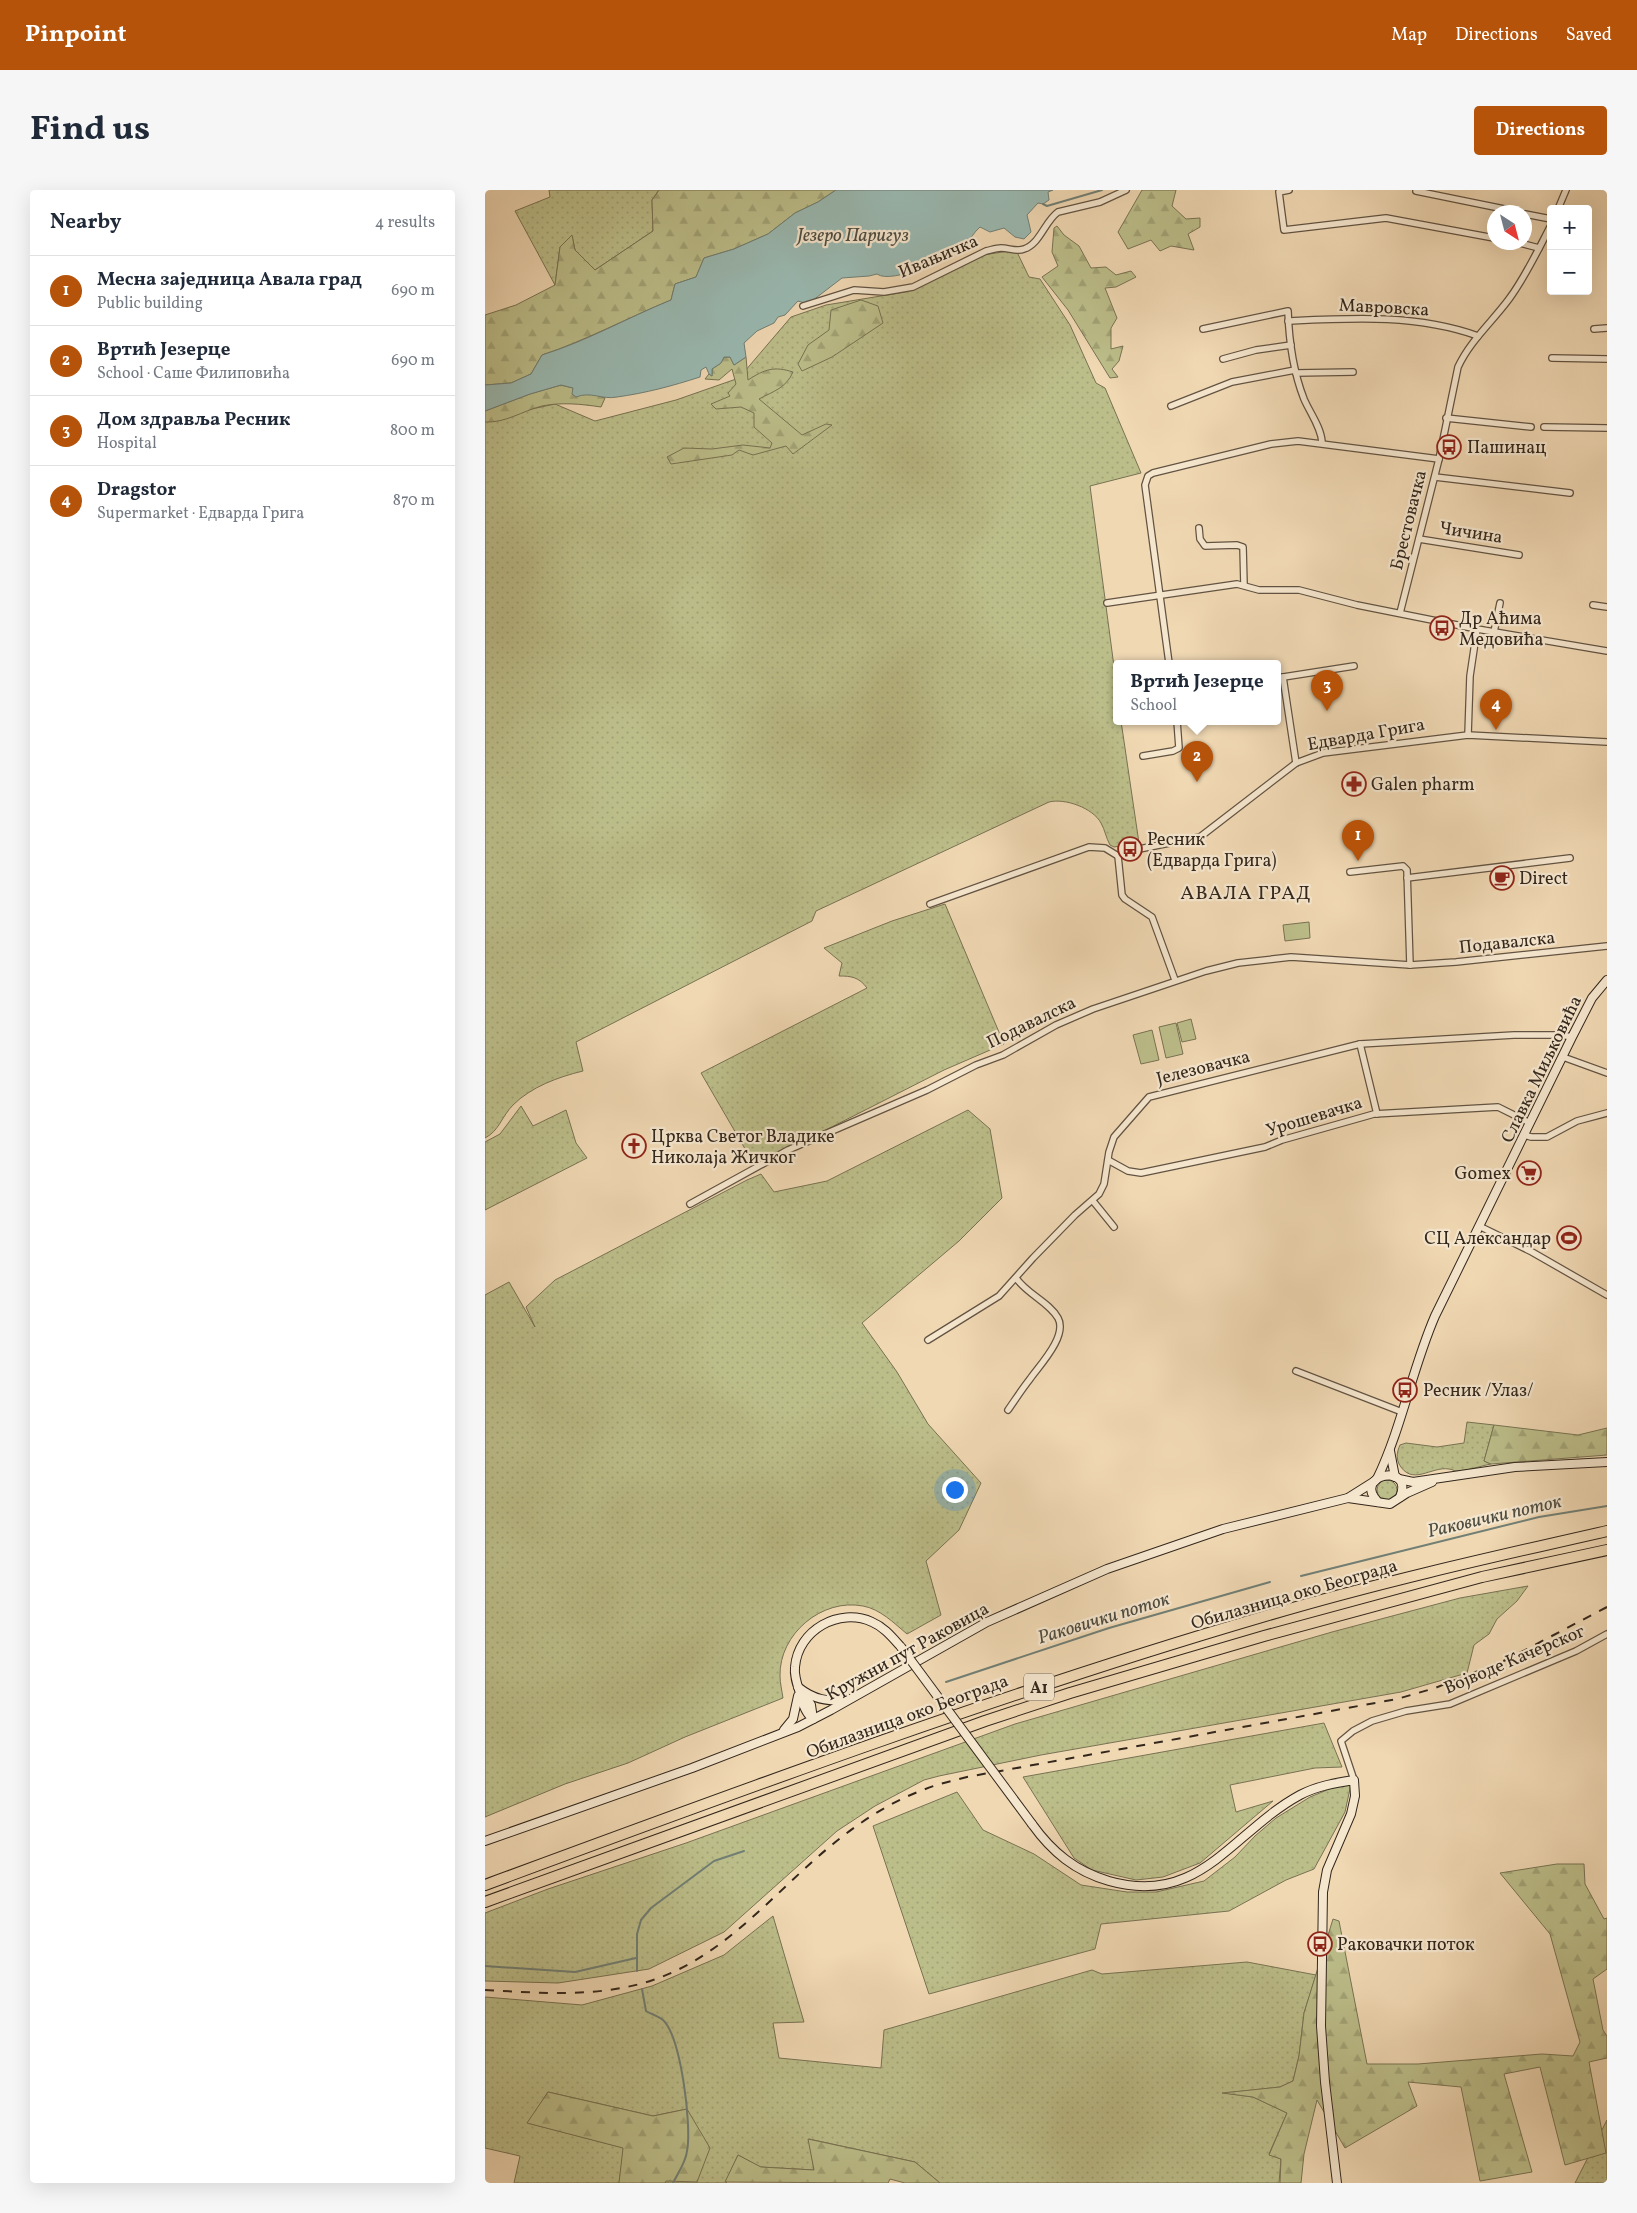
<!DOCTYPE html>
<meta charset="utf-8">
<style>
:root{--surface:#fff;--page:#f6f6f7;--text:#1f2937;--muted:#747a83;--line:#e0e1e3;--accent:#b45309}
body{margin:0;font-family:Vollkorn,serif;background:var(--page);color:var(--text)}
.controls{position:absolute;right:15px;top:15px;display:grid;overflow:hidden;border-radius:5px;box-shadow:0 5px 20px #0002}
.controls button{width:45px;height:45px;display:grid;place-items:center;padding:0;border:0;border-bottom:1px solid var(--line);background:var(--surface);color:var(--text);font:25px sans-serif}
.compass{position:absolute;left:1002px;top:15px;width:45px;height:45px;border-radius:50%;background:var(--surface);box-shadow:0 5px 20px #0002;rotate:144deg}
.you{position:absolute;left:469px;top:1299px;width:18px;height:18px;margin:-12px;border:4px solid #fff;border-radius:50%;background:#1a73e8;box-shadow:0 0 0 8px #1a73e833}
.badge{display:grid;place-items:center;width:32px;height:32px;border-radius:50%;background:var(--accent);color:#fff;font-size:16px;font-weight:700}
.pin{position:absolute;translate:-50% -41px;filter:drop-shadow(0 1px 2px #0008)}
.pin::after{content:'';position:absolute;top:26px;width:18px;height:15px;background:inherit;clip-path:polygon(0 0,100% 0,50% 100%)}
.popup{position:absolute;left:628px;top:470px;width:168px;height:65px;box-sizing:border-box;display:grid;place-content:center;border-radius:5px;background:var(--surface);filter:drop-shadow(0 1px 4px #0005);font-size:16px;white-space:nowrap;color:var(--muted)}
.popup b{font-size:19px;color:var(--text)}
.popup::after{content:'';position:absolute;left:50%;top:100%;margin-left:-10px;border:10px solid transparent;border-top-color:var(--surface)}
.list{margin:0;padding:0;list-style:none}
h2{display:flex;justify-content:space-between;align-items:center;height:65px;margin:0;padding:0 20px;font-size:21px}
h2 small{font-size:16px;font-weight:400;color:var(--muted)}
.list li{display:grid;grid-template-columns:32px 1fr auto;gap:15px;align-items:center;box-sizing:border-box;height:70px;padding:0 20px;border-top:1px solid var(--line)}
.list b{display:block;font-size:19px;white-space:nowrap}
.list p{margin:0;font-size:16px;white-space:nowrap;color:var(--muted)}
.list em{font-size:16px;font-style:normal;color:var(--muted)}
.map{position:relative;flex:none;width:1122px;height:1993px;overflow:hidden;border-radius:5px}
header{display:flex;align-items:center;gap:30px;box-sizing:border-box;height:70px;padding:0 25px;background:var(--accent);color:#fff}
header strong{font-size:24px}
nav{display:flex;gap:28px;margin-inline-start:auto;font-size:18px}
.intro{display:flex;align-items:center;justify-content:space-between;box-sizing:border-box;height:120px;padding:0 30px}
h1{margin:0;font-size:35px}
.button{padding:12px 22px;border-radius:5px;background:var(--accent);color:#fff;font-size:18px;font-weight:700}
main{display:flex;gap:30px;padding:0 30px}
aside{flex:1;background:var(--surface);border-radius:5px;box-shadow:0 5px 20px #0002}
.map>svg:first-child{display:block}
.grass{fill:url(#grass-dots);stroke:#787253}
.forest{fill:url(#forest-firs);stroke:#787253}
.park{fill:#bcbe8a;stroke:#787253}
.water{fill:#9ab9b1;stroke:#717f75}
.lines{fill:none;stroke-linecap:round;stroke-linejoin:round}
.stream{stroke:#717f75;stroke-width:2}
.street-casing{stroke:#625342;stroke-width:8}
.secondary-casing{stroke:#33271c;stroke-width:10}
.highway-casing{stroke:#33271c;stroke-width:12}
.street{stroke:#f5e6ce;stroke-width:5.5}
.secondary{stroke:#f5e6ce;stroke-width:8}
.highway{stroke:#f0d8b3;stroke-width:10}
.rail{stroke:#33271c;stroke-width:2;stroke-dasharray:9 9;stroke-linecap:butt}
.secondary-bridge-casing{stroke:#33271c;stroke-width:10;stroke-linecap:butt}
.secondary-bridge{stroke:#f5e6ce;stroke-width:8}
.labels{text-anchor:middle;stroke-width:4.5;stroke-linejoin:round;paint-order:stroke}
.shield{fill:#f5e6ce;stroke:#6d6051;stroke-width:1}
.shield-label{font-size:16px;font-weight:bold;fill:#33271c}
.street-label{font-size:18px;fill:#33271c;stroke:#f5e6ce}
.poi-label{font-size:18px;fill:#33271c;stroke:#f5e6ce;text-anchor:start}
.water-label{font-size:19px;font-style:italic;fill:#4d4c41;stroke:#f5e6ce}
.quarter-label{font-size:20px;letter-spacing:1px;fill:#33271c;stroke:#f5e6ce}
</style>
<header>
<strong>Pinpoint</strong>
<nav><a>Map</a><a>Directions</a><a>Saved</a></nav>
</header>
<div class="intro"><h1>Find us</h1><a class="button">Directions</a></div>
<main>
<aside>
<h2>Nearby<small>4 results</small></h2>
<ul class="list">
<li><span class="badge">1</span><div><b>Месна заједница Авала град</b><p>Public building</p></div><em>690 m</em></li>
<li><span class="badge">2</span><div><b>Вртић Језерце</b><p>School · Саше Филиповића</p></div><em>690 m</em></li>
<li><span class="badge">3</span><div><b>Дом здравља Ресник</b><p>Hospital</p></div><em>800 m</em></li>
<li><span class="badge">4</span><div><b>Dragstor</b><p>Supermarket · Едварда Грига</p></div><em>870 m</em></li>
</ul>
</aside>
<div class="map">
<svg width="1122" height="1993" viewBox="0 0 1122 1993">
<defs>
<pattern id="grass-dots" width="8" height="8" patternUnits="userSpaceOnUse" patternTransform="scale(1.25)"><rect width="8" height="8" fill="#bcbe8a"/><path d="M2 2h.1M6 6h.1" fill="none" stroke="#a2a376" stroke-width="1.8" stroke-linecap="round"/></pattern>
<pattern id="forest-firs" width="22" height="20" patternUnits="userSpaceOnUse" patternTransform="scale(1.25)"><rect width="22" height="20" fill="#bcbe8a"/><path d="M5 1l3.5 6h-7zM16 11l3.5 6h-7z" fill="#a2a376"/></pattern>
</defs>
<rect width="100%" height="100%" fill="#f0d8b3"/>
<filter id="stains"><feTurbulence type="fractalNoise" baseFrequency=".004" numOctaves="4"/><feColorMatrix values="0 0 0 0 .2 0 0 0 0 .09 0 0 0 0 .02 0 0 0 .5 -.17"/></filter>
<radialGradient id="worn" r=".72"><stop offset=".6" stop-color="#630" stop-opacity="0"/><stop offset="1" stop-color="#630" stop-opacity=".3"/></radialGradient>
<g class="grass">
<path d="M64,0H174L167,10L168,41L110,80L90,60L87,46L75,57L70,95L30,21L65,7Z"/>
<path d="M531,60L544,87L555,89L585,135L611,193L620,198L656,283L605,296L632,499V531H636L654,653L629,657L625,655C621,648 620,640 616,633C608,618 580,608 564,612L331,721L327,731L91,852L98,881C73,887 46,897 28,915C17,926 14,941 0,948V229L70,214L110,231L191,210L254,188L306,127L341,115L420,102L491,66Z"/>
<path d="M460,714L519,854L459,880L270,976L216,883L382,798C374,787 366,786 354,786L357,773L339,758L407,731Z"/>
<path d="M36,916L48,936L81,920L91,953L102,968L0,1020V952L15,944Z"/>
<path d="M483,920L505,939L517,1008L474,1051L377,1133L412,1182L443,1234L496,1293L474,1340L441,1371L456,1425L422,1444C409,1433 395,1419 378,1416C337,1408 294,1444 295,1486C295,1493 297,1501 298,1508L200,1547L143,1573L80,1594L0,1627V1105L24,1092L50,1137L41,1117L70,1090L262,990L276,984L289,1002L342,991Z"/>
<path d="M982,1232L1009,1235L999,1271L1006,1274C995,1276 982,1281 971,1281C969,1281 967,1279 964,1279C946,1276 927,1297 914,1274C911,1267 912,1262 915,1255L921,1253L952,1257L979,1253Z"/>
<circle cx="902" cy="1300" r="10"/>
<path d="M1043,1396L1032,1411L1012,1429L1004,1444L989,1455L982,1483L916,1502L556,1565L454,1586L439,1590L390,1616L352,1641L239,1742L164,1779L73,1793L0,1791V1723L63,1699L201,1653L530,1534L847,1442L975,1408Z"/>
<path d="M839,1533L857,1577L830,1578L745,1595L751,1622L788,1611L715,1673L678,1687L651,1690L607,1680L589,1668L538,1587Z"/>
<path d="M866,1594L860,1622L829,1679L801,1690L744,1721L616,1734L610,1759L444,1804L388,1636L472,1602L498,1640L549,1664L596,1695L642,1702H671L719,1691L750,1667L770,1646L791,1628L825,1607L847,1598Z"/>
<path d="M288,1726L319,1832L288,1833L294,1868L396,1878L399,1840L607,1780L617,1784L762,1772L831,1785L819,1823L814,1866L808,1891L795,1897L740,1903L768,1907L802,1923L784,1964L796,1969L794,1993H455L430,1972L324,1949L329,1980L275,1977L253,1965L241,1992L242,1993H180L202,1919L168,1926L63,1902L43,1933L139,1958L134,1993H29L35,1966L0,1958V1807L97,1815L167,1796L239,1765Z"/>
<path d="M1122,1930V1993H1090Z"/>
</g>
<g class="forest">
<path d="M174,0H351L333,12L310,23L283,44L249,59L219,68L211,87L190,94L186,110C142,128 102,150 57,165L46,184L26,193L0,195V125L31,115L70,95L75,57L87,45L90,60L110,80L168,41L167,10Z"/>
<path d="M657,0H691L687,16L701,29L715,28V37L703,44L709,60L686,56L675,61L666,50L643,59L633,42Z"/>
<path d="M572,36L579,45L594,56L606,78L621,77L631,85L646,81L651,87L631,97L620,98L632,128L626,138V159L638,156L634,171L627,179L633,187L625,188L583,120L557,87L573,76L567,62L569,38Z"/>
<path d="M376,110L393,116L398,133L347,167L317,181L313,174L323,155L344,140L346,120Z"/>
<path d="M239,167H245L249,175L261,167L263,190C280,179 289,176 308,182C301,198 289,201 274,209L317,245L341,234L347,235L308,264L301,256L268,265L254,260L247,265L186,274L182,267L199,258L227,259L258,255L285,258L287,253L269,237V223L256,217L231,219L226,214L245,206L243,203L251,194L247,179L234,190L220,189L224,184L227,186V179L236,173Z"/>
<path d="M76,195L88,198L98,204H109L120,208L116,217C96,214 76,212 57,216C37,221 21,233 0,232V221L45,204Z"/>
<path d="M1009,1235L1093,1245L1122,1238V1265L1006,1274L999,1271Z"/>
<path d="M1072,1674H1099L1100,1694L1119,1729L1122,1728V1779L1108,1789L1118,1840L1122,1846V1868L1104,1872L1121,1963L1080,1975L1055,1877L1019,1884L1047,1982L995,1991L976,1897L923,1892L932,1916L860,1958L832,1910L819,1964L816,1993H795L796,1969L784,1965L802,1923L768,1907L737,1903L795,1897L808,1891L814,1866L819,1823L848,1729L854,1731L882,1874H933L1057,1864L1088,1866L1095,1852L1065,1744L1015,1683Z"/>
<path d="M63,1902L168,1926L202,1919L225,1958L212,1992L181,1991L180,1993H134L138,1958L42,1933Z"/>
<path d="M323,1949L430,1972L455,1993H420L405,1989L403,1993L240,1992L253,1965L276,1977L329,1980Z"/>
</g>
<g class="park">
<path d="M824,732L825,748L800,751L798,735Z"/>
<path d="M706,829L711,849L697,852L692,833Z"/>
<path d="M691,833L698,864L681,868L674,837Z"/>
<path d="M667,840L674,870L656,874L648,845Z"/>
</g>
<path class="water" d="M351,0H568L563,2L564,10L558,14L553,13L542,25L546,42L539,49L530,47L519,38L505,42L495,37C489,42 486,49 480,54C467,67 407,95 392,84L384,86L357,88L323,114L313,111L300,125L293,127L289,133L272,141L259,153L261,167L249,175L245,167H239L236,173L227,179V186L224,184L221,177L216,180L215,187C187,196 161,203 132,207C117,210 106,201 91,207L87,204L88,198L76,195L45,204L0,221V195L26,193L46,184L57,165C102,151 142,128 186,110L190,94L211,87L219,68L249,59L283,44L310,23L333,12Z"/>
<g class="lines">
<g class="stream">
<path d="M558,14L562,16L617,0"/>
<path d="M816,1386L1054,1327L1122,1316"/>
<path d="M461,1492L624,1438L785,1392"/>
<path d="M0,1776L90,1782L151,1768"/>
<path d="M152,1781V1744L156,1730L166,1718L229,1671L259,1661"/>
<path d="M157,1799L161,1821C166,1824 173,1826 178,1830C196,1847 207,1936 202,1961C201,1972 193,1983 188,1993"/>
</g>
<g class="street-casing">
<g id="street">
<path d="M804,0L794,2L799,40L901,28L1009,48"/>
<path d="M931,1L1034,22"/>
<path d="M1073,19L1081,0"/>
<path d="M1040,24L1066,29"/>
<path d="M1031,52L1054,58"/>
<path d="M318,116L369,100L399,102L428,97L501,61C506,60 511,58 516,58C524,58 532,62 539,59C555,54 560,31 573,22L615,12L641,0"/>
<path d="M803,131C866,128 932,124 993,146"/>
<path d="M718,139L803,121C804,151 808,181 819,209C825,223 836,237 837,252"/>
<path d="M1109,139L1122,138"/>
<path d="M1067,168L1122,169"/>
<path d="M738,169L771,160L806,155"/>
<path d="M811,183L868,182"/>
<path d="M686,216L747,192L810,180"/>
<path d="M961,228L1046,237"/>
<path d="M1059,237L1122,238"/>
<path d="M950,287L1085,303"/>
<path d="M714,338L715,349L720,356L752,355L758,357L759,395"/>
<path d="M934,349L1034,365"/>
<path d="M622,413L752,394L774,400H814L872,415L992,439L1122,461"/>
<path d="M1108,415L1122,417"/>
<path d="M915,423L954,269L973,177C985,151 1007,132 1024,109C1041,86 1053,60 1066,35"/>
<path d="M1009,442L1015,413"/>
<path d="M684,473L660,295L663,286L668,283L786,254L813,251L954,269"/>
<path d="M798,487L811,573"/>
<path d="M792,488L869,476"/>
<path d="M983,545L985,486L992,439"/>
<path d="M658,566L688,561L694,558L692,531"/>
<path d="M633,666L639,662L715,647L811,573L838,563L983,545L1122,552"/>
<path d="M633,666L637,705L640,709L667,727L690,790"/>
<path d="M865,682L918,676L922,680L925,775"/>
<path d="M922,688L1085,668"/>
<path d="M445,714L604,657L620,658L633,666"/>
<path d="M875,854L892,924"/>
<path d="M1078,867L1122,883"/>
<path d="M1039,945L1046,947H1062L1092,931L1122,923"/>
<path d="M623,970L643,981L656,983L780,957L797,950L889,924L1013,917L1045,933"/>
<path d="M608,1011L629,1037"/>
<path d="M205,1014L303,960L442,900L491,875L518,865L571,835L608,819L721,781L753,773L806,767L925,775L971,772L1122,756"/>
<path d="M994,1036L1047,1062L1122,1105"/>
<path d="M443,1150L514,1106L548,1068L590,1025L614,1004L619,994L624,962L629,947L664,907L875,854L1029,845H1076L1087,847"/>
<path d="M811,1181L917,1222"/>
<path d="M523,1220C530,1210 537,1199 545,1189C554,1176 583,1146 573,1128C564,1112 542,1104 531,1088"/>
<path d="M869,1590L856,1551L868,1541L887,1531L921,1521L965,1514L1091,1461L1122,1444"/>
</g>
</g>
<g class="secondary-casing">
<g id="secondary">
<path d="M905,1261L910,1287"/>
<path d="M892,1289C917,1237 927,1179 950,1126L1087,847L1107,808L1122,790"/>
<path d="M914,1289L928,1292L1030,1277L1122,1272"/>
<path d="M863,1308L905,1314L922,1303L947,1292"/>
<path d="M893,1312C866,1284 930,1272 915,1307"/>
<path d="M313,1497C328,1509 343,1513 362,1509"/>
<path d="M319,1504L326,1515L328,1529"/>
<path d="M328,1529C320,1523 317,1513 315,1503C312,1494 309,1486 310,1477C313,1440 354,1417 387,1432C399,1437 407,1447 416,1457"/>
<path d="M299,1540L308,1529L313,1506"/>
<path d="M547,1634C567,1662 590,1681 624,1691C715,1717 747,1642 815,1605C832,1596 850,1593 869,1590L870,1606L866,1624L842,1680L838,1702L836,1836L840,1892L852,1993"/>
<path d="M0,1651L207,1578L313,1537L346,1520L502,1432L622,1379L738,1339L863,1308L890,1291"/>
</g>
</g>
<g class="highway-casing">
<g id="highway">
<path d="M0,1695C257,1600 515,1504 777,1427C891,1393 1007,1367 1122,1341"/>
<path d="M0,1712L500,1531L585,1503L779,1446L997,1387L1122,1360"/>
</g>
</g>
<use href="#street" class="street"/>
<use href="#secondary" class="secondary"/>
<use href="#highway" class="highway"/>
<path class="rail" d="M0,1800C57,1803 114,1808 168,1790C242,1765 290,1701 348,1654C375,1632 405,1612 438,1600C452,1594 467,1591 482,1587L912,1509L950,1498L1021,1470L1122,1417"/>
<g class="secondary-bridge-casing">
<path id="secondary-bridge" d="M416,1457L547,1634"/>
</g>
<use href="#secondary-bridge" class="secondary-bridge"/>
</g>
<defs>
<g id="bus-ring" transform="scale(1.25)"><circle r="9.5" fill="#f5e6ce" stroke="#8f2418" stroke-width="1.5"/><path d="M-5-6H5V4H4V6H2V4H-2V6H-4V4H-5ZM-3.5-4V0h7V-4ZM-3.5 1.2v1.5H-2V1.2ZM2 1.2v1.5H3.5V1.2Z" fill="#8f2418"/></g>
<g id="pharmacy-ring" transform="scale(1.25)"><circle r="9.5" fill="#f5e6ce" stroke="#8f2418" stroke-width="1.5"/><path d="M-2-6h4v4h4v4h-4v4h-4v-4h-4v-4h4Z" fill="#8f2418"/></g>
<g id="cafe-ring" transform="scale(1.25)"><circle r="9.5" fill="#f5e6ce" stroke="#8f2418" stroke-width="1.5"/><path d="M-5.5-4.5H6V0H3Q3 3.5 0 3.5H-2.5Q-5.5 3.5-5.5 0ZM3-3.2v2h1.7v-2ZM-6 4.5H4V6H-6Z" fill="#8f2418"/></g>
<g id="church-ring" transform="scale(1.25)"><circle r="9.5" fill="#f5e6ce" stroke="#8f2418" stroke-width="1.5"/><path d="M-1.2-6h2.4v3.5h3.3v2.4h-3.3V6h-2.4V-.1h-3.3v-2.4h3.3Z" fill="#8f2418"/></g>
<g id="supermarket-ring" transform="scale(1.25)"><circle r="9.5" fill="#f5e6ce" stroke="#8f2418" stroke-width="1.5"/><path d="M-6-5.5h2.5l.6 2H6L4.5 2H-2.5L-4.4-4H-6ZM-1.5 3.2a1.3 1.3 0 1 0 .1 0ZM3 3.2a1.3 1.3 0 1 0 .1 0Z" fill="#8f2418"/></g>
<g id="stadium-ring" transform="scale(1.25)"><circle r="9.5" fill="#f5e6ce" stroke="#8f2418" stroke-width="1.5"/><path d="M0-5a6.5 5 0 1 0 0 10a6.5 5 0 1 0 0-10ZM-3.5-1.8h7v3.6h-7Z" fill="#8f2418"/></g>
</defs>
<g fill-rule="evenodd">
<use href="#bus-ring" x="964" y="257"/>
<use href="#bus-ring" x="957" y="438"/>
<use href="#pharmacy-ring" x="869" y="594"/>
<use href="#bus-ring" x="645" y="659"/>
<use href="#cafe-ring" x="1017" y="688"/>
<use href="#church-ring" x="149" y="956"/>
<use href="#supermarket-ring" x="1044" y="983"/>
<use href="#stadium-ring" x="1084" y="1048"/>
<use href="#bus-ring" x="920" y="1200"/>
<use href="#bus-ring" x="835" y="1754"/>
</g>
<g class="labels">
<rect class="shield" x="539" y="1483.5" width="30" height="27" rx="4"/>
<g class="shield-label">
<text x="554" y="1503">A1</text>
</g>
<g class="street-label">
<text transform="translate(453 66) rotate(-23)" y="6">Ивањичка</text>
<text transform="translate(899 117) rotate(3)" y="6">Мавровска</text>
<text transform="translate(923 330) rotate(-76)" y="6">Брестовачка</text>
<text transform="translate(986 342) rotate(9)" y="6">Чичина</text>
<text transform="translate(881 544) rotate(-10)" y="6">Едварда Грига</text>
<text transform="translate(1022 752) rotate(-6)" y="6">Подавалска</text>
<text transform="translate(546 832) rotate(-26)" y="6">Подавалска</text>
<text transform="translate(718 877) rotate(-14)" y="6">Јелезовачка</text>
<text transform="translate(1056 879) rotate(-64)" y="6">Славка Миљковића</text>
<text transform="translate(829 926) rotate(-17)" y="6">Урошевачка</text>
<text transform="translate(809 1404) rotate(-16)" y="6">Обилазница око Београда</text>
<text transform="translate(422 1461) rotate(-29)" y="6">Кружни пут Раковица</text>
<text transform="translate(1029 1469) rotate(-23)" y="6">Војводе Качерског</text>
<text transform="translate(422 1526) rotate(-20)" y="6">Обилазница око Београда</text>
</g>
<g class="poi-label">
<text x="982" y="263">Пашинац</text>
<text x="974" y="434">Др Аћима<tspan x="974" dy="21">Медовића</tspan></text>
<text x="886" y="600">Galen pharm</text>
<text x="662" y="655">Ресник<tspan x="662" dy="21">(Едварда Грига)</tspan></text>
<text x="1034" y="694">Direct</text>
<text x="166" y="952">Црква Светог Владике<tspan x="166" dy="21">Николаја Жичког</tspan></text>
<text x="1026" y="989" text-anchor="end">Gomex</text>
<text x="1066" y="1054" text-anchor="end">СЦ Александар</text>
<text x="938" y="1206">Ресник /Улаз/</text>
<text x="852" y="1760">Раковачки поток</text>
</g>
<g class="water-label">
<text x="368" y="51">Језеро Паригуз</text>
<text transform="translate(1009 1325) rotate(-13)" y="7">Раковички поток</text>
<text transform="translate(618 1427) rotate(-17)" y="7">Раковички поток</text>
</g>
<g class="quarter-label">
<text x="761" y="709">АВАЛА ГРАД</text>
</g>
</g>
<rect width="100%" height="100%" filter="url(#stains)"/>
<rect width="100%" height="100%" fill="url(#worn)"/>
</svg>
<div class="controls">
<button>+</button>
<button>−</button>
</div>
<svg class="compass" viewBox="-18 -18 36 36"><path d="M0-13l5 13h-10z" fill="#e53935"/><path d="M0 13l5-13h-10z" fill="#747a83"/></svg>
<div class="you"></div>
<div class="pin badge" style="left:873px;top:671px">1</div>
<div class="pin badge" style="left:712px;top:592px">2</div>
<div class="popup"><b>Вртић Језерце</b>School</div>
<div class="pin badge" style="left:842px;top:521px">3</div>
<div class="pin badge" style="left:1011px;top:540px">4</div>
</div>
</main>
